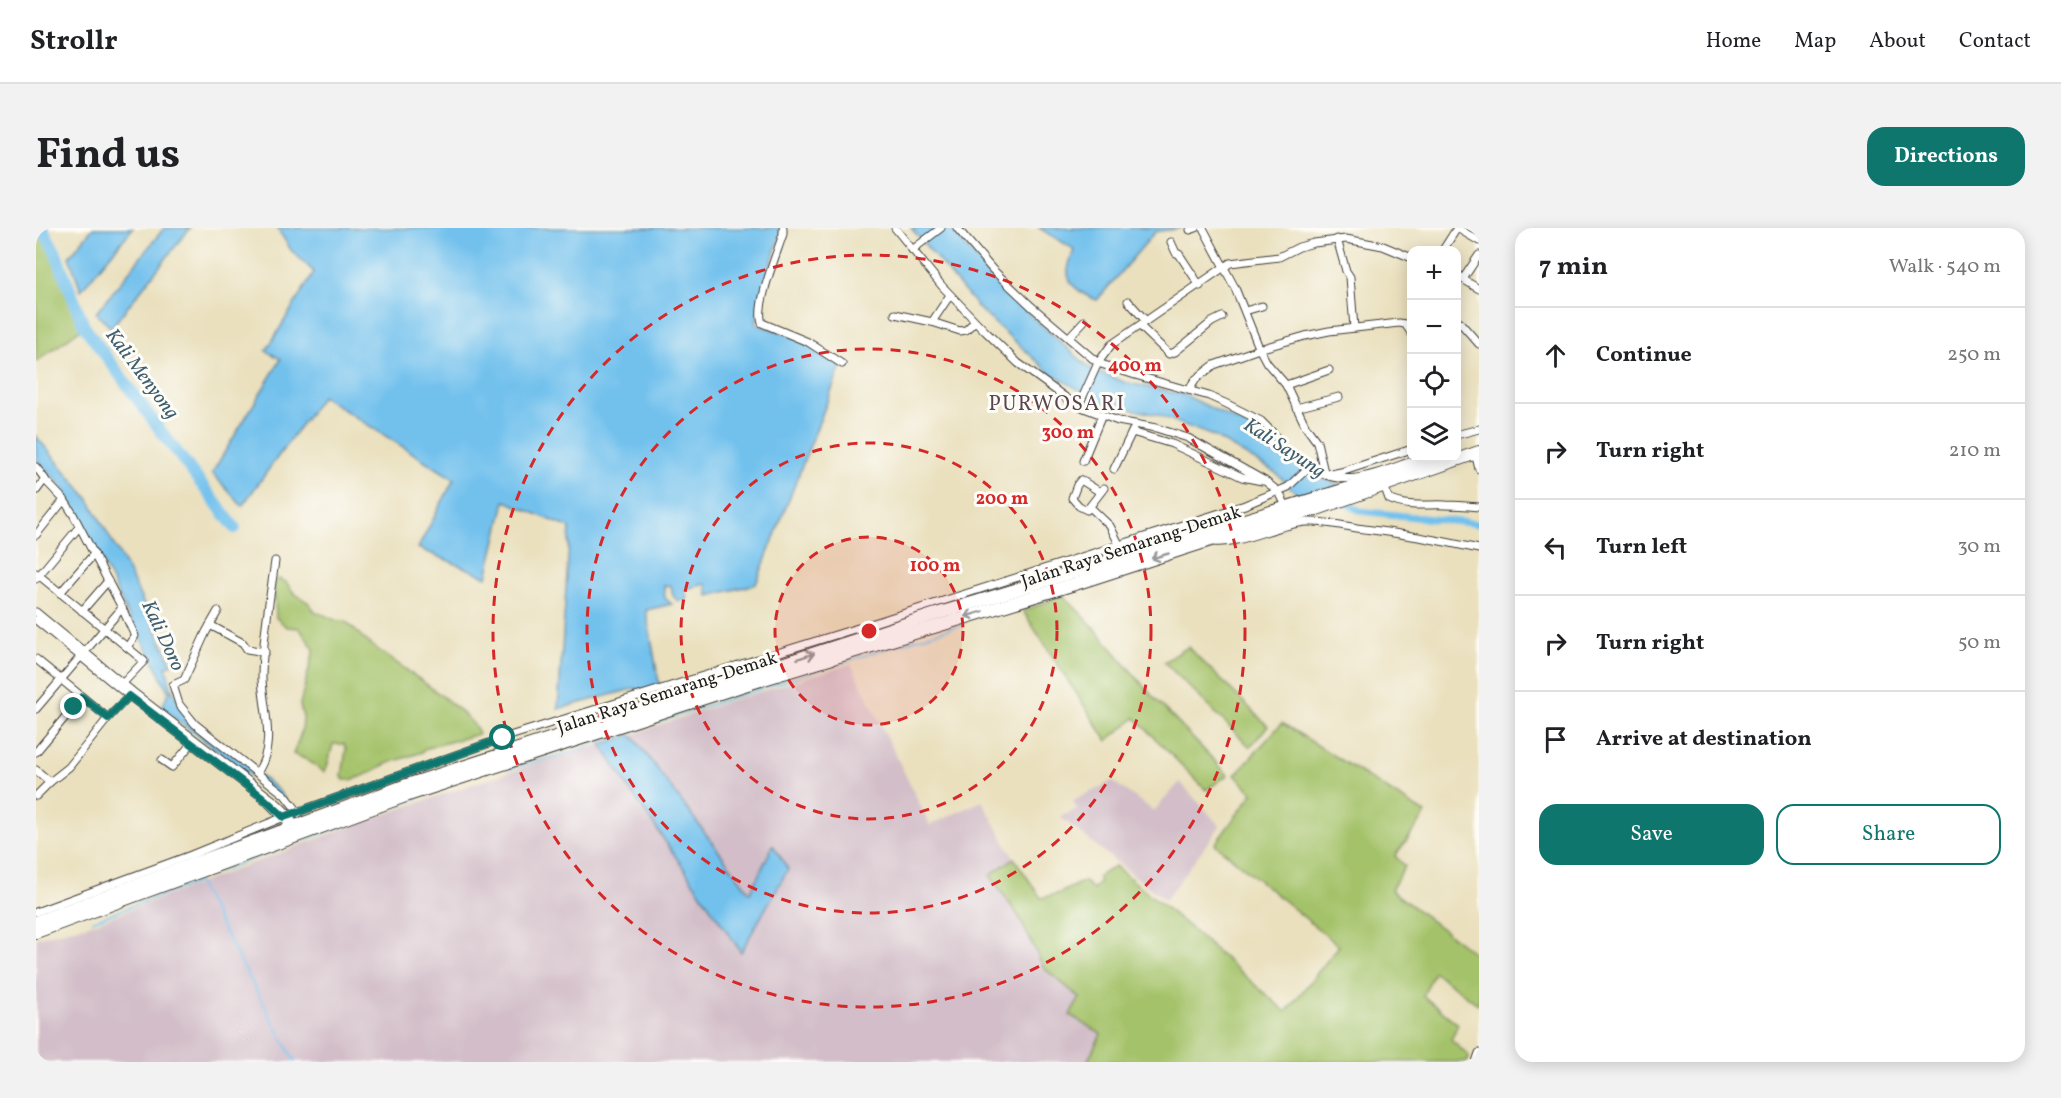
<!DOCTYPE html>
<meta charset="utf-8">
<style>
:root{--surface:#fff;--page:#f2f2f2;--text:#202124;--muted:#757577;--line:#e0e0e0;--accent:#0f766e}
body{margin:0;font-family:Vollkorn,serif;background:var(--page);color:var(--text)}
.controls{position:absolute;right:18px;top:18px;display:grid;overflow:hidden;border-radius:12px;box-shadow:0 3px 15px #0003}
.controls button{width:54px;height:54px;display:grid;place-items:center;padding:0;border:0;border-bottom:2px solid var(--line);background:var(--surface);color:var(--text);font:30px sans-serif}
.stop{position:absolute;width:18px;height:18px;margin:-14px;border:4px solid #0f766e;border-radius:50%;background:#fff}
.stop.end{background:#0f766e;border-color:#fff;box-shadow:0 2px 6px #0008}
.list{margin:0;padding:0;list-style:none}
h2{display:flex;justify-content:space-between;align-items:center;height:78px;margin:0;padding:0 24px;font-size:26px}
h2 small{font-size:20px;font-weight:400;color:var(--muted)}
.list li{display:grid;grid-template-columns:39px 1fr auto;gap:18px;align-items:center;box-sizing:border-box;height:96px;padding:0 24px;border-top:2px solid var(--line)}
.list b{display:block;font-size:22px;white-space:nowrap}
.list em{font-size:20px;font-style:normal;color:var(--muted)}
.actions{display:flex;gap:12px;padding:18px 24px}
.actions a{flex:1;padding:14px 0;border:2px solid var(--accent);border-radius:18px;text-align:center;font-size:21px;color:var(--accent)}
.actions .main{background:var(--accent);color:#fff}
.icon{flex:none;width:33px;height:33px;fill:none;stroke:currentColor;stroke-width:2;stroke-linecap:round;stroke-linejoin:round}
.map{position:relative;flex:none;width:1443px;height:834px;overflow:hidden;border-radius:18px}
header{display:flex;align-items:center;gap:36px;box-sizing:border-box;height:84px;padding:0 30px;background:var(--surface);border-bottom:2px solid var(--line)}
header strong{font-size:28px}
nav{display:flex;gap:33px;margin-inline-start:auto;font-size:21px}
.intro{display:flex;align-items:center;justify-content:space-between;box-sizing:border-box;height:144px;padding:0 36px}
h1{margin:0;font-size:42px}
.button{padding:15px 27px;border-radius:18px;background:var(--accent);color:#fff;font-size:21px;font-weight:700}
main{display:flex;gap:36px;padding:0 36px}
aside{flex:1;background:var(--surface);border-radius:18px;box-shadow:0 3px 15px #0003}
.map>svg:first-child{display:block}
.industrial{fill:#d2bdc8}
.green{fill:#a4c269;stroke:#606f42;stroke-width:1.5}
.water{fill:#72c1ed;stroke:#476e84;stroke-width:1.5}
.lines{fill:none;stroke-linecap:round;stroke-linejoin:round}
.stream{stroke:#72c1ed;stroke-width:2}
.canal{stroke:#72c1ed;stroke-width:7}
.river{stroke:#72c1ed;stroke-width:12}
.minor-casing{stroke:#3b3934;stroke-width:9}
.trunk-casing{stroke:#3b3934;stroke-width:14}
.minor{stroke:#fff;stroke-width:7}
.trunk{stroke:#fff;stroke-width:12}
.oneway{stroke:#999}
.route{stroke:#0f766e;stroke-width:8}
.ring{fill:none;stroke:#d62828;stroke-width:3;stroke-dasharray:10 8}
.labels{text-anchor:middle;stroke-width:6;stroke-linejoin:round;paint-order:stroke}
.street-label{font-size:18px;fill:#1c1c1c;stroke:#fdfcf7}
.water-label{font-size:20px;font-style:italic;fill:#3e5e70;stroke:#fdfcf7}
.quarter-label{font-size:21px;letter-spacing:1.5px;fill:#5a4650;stroke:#fdfcf7}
.centre{fill:#d62828;stroke:#fdfcf7;stroke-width:3}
.ring-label{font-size:18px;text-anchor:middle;font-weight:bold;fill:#d62828;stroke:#fdfcf7;stroke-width:6;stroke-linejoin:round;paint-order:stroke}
</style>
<header>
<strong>Strollr</strong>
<nav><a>Home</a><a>Map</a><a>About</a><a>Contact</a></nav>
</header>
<div class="intro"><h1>Find us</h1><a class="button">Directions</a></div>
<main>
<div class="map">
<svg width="1443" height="834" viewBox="0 0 1443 834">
<rect width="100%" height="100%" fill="#fdfcf7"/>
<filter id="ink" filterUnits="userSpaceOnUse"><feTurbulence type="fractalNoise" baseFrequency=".0167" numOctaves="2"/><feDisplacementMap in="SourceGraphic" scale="12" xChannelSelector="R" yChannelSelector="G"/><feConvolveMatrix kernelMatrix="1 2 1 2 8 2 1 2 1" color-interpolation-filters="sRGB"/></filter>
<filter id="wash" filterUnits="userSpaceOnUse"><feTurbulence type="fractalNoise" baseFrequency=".008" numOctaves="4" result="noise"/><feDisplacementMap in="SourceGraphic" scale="24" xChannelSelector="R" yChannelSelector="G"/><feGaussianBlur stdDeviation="1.35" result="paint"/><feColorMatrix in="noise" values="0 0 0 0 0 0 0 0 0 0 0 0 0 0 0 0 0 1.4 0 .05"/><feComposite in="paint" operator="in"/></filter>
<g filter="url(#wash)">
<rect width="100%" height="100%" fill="#eae0be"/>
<g class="industrial">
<path d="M815,436L894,597L946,573L978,630L955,647L983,689L1008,740L1044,771L1034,787L1065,806L1051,834H0V710L56,696L331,592L503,534L563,517L565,516L592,559L704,724L714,666L598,510L594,507L693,473Z"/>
<path d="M1076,553L1118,583L1144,554L1184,598L1129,672L1024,589L1041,581L1037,573Z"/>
</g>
<g class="green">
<path d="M0,0L3,2L14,23L45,101L0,134Z"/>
<path d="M242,351L250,354L258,365L273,375L280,385C293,386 297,395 309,393C317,400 325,408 333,415C352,430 440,487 443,506L391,520L386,524C375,528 364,531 353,535C339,541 324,553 308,552L306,549L310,521L308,516H297L291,539L288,544L271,532L257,526C262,515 267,502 267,491C267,485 264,482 264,476L278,421L263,400L251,399L240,390L238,355Z"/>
<path d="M1027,367L1055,396L1118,470L1192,547L1170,562L1099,490L1071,513L987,383Z"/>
<path d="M1152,419L1232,498L1214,519L1128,434Z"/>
<path d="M1246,495L1390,586L1359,628L1369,638L1355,662L1443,729V777L1398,744L1387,768L1422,796L1415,812L1433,828L1432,834H1051L1065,806L1034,787L1044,770L1008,740L983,689L954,647L978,630L1005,670L1024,665L1048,653L1057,662L1064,653L1062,649L1079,638L1152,698L1250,784L1303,718L1179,616L1217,565L1199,547Z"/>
</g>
<g class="water">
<path d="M57,0H97L45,62L33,29Z"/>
<path d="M128,0H154L75,100L60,85Z"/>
<path d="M241,0H744L745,4L728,58L720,96L751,106L778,119L805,138L720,356L672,368L670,356L649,361L651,372L642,373L637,368L635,357L628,358L629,370L636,376L610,382L624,460L602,466L600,460L522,481L534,300L469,273L451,349L382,320L418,251L286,168L206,278L176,245L245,131L230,123L278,44L255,22Z"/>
<path d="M875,0H914L973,68L1054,140L1088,154L1149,167L1223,204L1257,234L1277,247L1303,257L1265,270L1240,245L1177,208L1122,187L1063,174L1013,144L944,82Z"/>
<path d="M1003,0H1147L1119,4L1061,72C1050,68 1033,59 1032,46C1031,38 1036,29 1038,21Z"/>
<path d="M0,208L52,270L91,340L136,436L130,439L136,461L132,463L115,428L96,396L73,347L28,261L0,231Z"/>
<path d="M137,462L144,480L243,563L257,582L254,584L248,575L226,556L125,480L132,466Z"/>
<path d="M594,507L598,510L714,665L737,617L752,641L705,724L592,559L565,516Z"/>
</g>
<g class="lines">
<g class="stream">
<path d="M1072,351L1175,318"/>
<path d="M472,541L546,521L561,514L648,485L927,396"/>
<path d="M162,655L259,834"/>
<path d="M56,693L161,654L164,650L381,570"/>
</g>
<path class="canal" d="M1305,272L1324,283L1443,296"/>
<path class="river" d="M6,0L19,23L48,98L124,202L199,300"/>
</g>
</g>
<g filter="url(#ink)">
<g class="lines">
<g class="minor-casing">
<g id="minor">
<path d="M747,0V6C741,25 719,78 726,95L772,114L806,136"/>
<path d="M859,0L906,58L949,103L982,135L1033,172L1048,180L1082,193L1120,200L1152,210L1229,253L1243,264L1250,278"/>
<path d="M921,0L956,41L995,78L1062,135L1099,147L1173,168L1191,176L1225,193L1239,207L1246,219L1276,239"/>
<path d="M1167,0L1199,60L1224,122L1231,135L1250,157L1270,199L1281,214L1288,244"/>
<path d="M1421,0L1443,13"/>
<path d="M1154,2L1160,0"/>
<path d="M1301,11L1310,43L1314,49L1318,100"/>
<path d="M1135,14L1140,25L1143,26L1164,58"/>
<path d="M876,22L905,0"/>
<path d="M1407,22L1421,0"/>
<path d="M1420,47L1443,61"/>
<path d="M1427,51L1443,27"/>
<path d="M1092,73L1110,93"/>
<path d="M1209,83L1226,78"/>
<path d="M859,86L896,94L924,103L930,102L939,93"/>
<path d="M1420,90L1443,116"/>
<path d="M896,94L914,67"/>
<path d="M1104,98L1133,126L1139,124L1176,94L1186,89"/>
<path d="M1033,109L1048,93"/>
<path d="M1250,157L1293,142"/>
<path d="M1153,162L1160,151L1178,137L1223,121L1269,108L1293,103L1363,95L1369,96L1376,106"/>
<path d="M1043,177L1062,135L1075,117L1194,35L1243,29L1263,19L1278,15L1310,11L1347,18L1376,30"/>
<path d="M1260,180L1303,169"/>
<path d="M1096,204L1136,216L1206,249L1226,253"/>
<path d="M1420,207L1443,201"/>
<path d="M1439,225L1443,241"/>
<path d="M1047,233L1066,187"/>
<path d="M0,239L9,251L0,263"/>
<path d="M1078,241L1097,202"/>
<path d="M1289,244L1295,246L1305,244L1376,221"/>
<path d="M9,252L28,272"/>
<path d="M1348,257L1353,271C1371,280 1391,276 1410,277C1421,277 1432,278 1443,279"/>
<path d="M1064,264L1045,252L1041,257L1036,270L1043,278L1051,282L1068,260"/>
<path d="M1054,279L1074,298L1089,328"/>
<path d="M0,307L28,272L37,286L86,380L0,481"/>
<path d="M1178,314C1204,317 1241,296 1271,294C1288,293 1305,297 1321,300C1362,305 1403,312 1443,321"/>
<path d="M239,333C234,370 226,413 226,450C227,482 241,516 221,545L249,567L263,585"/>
<path d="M0,345L108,433L87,455"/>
<path d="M0,351L43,299"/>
<path d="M24,365L58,326"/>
<path d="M86,380L99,408L91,419"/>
<path d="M46,383L72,353"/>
<path d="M182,383L170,404L148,452L137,457L143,476L159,496L221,545"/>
<path d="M0,384L97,464L241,575L253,587L259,598"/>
<path d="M0,392L93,468L226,569L250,593"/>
<path d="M174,397L207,415L211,421L229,424"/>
<path d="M0,431L72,490L33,539L14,554L0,568"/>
<path d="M72,490L95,466"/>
<path d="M0,524L46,469"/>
<path d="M126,532L136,539L155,516"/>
<path d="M0,542L14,554"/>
<path d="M0,684L155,627L253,587L467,510L825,399L1209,277L1252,259L1274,238C1308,265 1348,242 1384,230"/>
<path d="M1440,834L1443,825"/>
</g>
</g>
<g class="trunk-casing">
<g id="trunk">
<path d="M0,694L371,557L897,387L1317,259L1401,230"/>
<path d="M0,704L372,567L705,458L1042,355L1221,297L1281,281L1443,224"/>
</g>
</g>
<use href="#minor" class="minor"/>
<use href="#trunk" class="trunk"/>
</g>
<defs><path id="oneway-shaft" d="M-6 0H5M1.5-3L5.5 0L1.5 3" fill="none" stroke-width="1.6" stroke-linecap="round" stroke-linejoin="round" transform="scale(1.5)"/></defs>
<g class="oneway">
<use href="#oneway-shaft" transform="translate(1124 328) rotate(164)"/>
<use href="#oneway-shaft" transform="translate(938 386) rotate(163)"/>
<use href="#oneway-shaft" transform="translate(770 428) rotate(-18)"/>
</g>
</g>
<g class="lines" filter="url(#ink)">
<path class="route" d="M38,479L46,469L72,490L93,468L226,569L248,589L467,510"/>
</g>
<circle cx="833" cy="403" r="94" fill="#d62828" fill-opacity=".12"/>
<g class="ring">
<circle cx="833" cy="403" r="94"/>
<circle cx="833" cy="403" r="188"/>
<circle cx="833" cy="403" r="282"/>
<circle cx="833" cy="403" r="376"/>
</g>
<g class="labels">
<g class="street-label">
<text transform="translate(1095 318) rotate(-18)" y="6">Jalan Raya Semarang-Demak</text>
<text transform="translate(631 464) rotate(-18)" y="6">Jalan Raya Semarang-Demak</text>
</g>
<g class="water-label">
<text transform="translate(107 145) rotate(53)" y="7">Kali Menyong</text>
<text transform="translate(1249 219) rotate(33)" y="7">Kali Sayung</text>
<text transform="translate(128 407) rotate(65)" y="7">Kali Doro</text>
</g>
<g class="quarter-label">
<text x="1021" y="182">PURWOSARI</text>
</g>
</g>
<circle cx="833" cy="403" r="9" class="centre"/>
<g class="ring-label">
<text x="1099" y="143">400 m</text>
<text x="1032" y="210">300 m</text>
<text x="966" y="276">200 m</text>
<text x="899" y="343">100 m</text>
</g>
</svg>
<div class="controls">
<button>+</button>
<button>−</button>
<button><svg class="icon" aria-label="locate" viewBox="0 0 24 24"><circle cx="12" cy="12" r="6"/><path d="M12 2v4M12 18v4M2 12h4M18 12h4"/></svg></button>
<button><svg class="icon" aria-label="layers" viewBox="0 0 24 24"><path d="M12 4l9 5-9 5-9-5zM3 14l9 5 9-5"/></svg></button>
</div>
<div class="stop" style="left:467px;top:510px"></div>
<div class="stop end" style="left:38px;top:479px"></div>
</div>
<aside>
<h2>7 min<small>Walk · 540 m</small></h2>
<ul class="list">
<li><svg class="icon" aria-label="ahead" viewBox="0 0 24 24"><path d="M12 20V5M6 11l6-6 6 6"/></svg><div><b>Continue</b></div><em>250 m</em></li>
<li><svg class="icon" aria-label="right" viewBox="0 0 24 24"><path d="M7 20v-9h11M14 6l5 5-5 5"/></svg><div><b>Turn right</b></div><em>210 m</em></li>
<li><svg class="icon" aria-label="left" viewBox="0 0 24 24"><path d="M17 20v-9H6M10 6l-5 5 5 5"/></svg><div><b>Turn left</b></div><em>30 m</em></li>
<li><svg class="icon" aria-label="right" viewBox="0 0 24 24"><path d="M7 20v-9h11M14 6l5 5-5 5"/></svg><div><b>Turn right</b></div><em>50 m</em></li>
<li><svg class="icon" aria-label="arrive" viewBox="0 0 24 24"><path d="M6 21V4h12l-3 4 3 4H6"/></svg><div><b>Arrive at destination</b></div></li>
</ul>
<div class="actions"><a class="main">Save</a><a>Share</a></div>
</aside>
</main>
